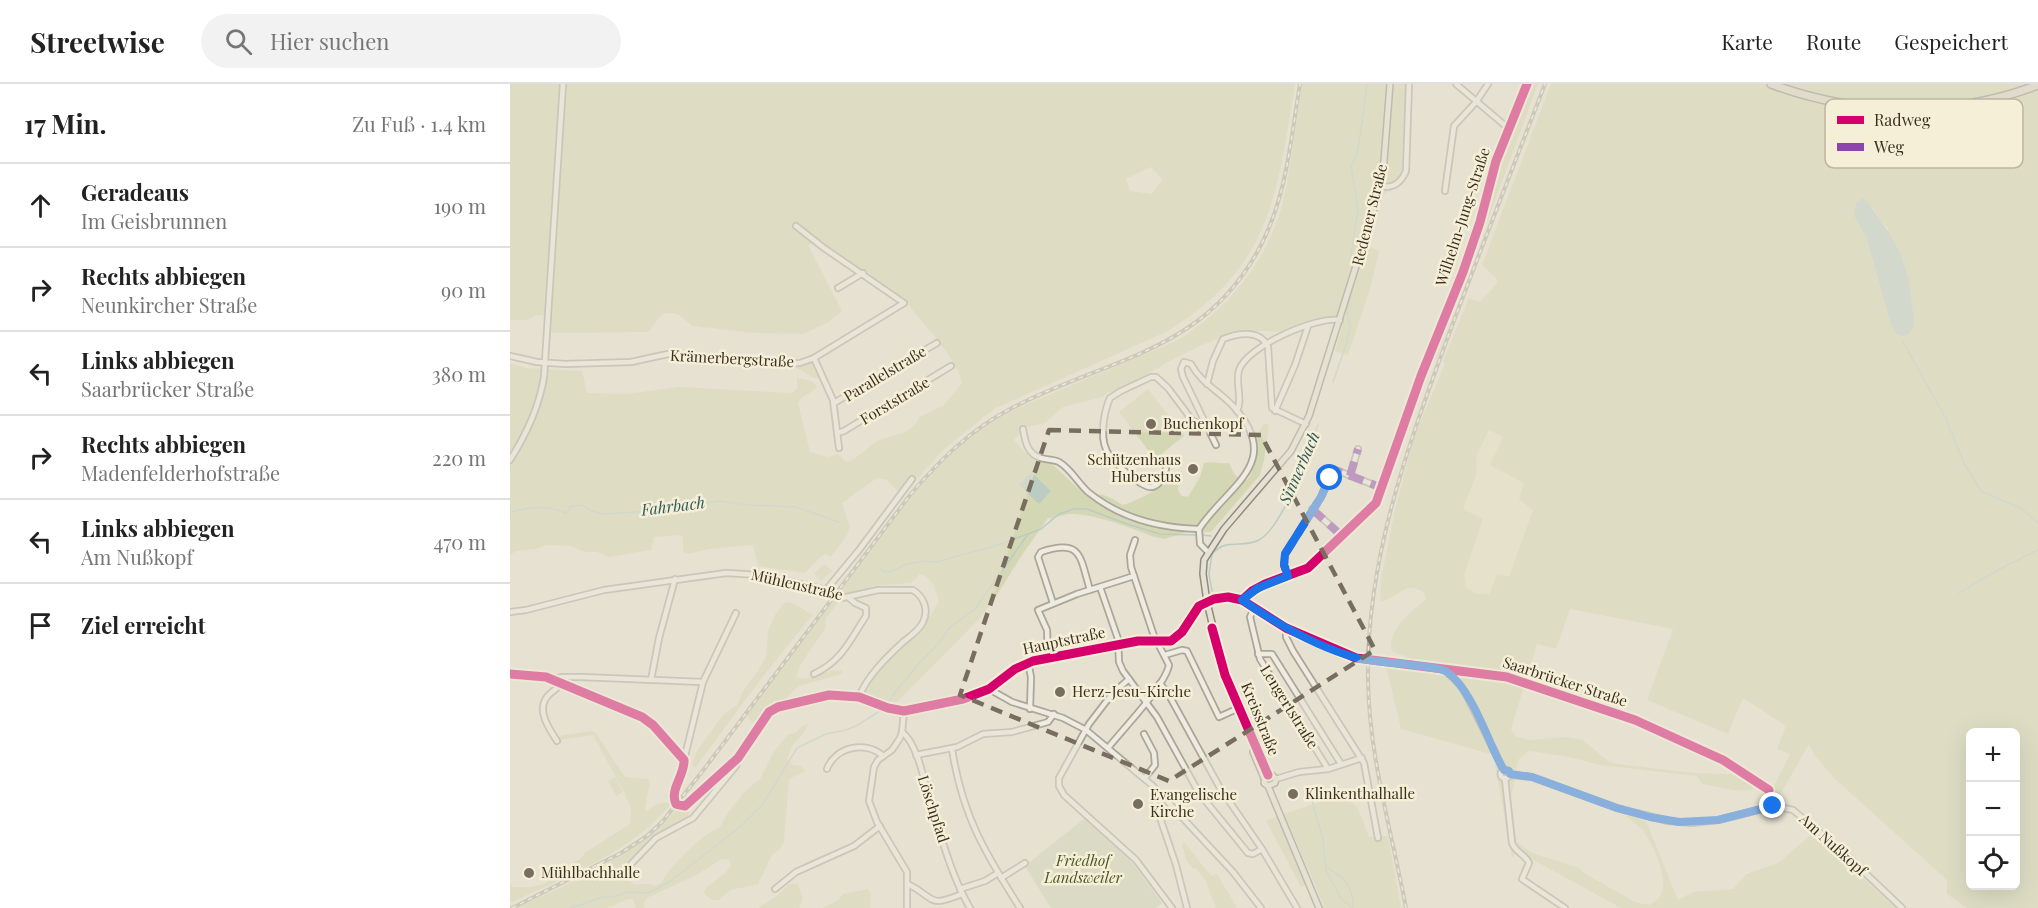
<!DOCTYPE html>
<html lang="de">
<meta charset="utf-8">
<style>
:root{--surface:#fff;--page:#f2f2f2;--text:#222;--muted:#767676;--line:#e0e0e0}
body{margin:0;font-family:"Playfair Display",serif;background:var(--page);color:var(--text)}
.controls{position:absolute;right:18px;bottom:18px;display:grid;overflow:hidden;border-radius:9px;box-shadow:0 6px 24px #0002}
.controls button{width:54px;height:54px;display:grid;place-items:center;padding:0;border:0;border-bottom:2px solid var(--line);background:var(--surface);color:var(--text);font:30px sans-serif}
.stop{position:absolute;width:18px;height:18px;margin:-14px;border:4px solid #1a73e8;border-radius:50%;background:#fff}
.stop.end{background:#1a73e8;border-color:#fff;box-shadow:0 2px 6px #0008}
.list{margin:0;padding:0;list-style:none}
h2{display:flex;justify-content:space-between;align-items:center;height:78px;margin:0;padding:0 24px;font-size:26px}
h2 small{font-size:20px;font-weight:400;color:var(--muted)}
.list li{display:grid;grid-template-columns:39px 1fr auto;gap:18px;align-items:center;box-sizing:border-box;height:84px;padding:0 24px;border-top:2px solid var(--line)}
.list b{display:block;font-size:22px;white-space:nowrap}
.list p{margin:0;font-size:20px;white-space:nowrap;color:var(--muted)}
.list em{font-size:20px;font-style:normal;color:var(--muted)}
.icon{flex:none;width:33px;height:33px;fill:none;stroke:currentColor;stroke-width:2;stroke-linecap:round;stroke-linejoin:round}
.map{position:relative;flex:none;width:1528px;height:824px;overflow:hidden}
header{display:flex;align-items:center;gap:36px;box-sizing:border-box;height:84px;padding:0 30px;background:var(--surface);border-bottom:2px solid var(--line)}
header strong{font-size:28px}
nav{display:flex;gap:33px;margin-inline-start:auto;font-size:21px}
.search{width:420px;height:54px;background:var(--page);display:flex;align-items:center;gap:15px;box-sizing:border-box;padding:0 21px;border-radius:33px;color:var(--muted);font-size:22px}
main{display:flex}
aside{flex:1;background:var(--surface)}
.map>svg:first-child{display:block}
.farmland{fill:#e5e0c2}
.green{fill:#d4d7b3;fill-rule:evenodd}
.cemetery{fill:#cfd0b3}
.water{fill:#bbccc3}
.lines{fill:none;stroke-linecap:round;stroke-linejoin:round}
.stream{stroke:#bbccc3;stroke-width:1.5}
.minor-casing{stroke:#aca699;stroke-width:8}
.major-casing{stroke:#918b80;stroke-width:8}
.highway-casing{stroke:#918b80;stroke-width:10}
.minor{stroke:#eeebe2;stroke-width:4.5}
.major{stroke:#e5e1d4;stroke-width:5}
.highway{stroke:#d9d2c1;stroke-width:7}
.rail-casing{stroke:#aeaaa1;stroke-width:4}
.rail{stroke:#f6efd7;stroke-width:1.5;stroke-dasharray:4.5;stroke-linecap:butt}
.minor-bridge-casing{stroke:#aca699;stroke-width:8;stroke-linecap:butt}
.minor-bridge{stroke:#eeebe2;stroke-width:4.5}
.quiet{stroke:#8e44ad;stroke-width:8;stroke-dasharray:15 8;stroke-linecap:butt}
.cycleway-casing{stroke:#f6efd7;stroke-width:13}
.cycleway{stroke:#d6006c;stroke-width:9}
.route{stroke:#1a73e8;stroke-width:8}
.marked{fill:none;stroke:#786d5e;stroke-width:4.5;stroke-dasharray:12 8;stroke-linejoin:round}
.poi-dot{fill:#786d5e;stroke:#f6efd7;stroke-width:2}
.labels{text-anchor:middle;stroke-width:5;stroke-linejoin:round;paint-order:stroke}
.street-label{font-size:15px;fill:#3c2f20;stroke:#f6efd7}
.poi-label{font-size:15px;fill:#3c2f20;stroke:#f6efd7;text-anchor:start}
.park-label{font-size:15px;font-style:italic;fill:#495826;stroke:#f6efd7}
.water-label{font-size:16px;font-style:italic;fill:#2f5c5b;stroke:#f6efd7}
.key{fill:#f6efd7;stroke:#beb5a0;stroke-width:1.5}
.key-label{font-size:16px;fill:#3c2f20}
</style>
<header>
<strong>Streetwise</strong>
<div class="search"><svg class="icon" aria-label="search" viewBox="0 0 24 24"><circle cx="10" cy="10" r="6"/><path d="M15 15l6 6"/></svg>Hier suchen</div>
<nav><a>Karte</a><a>Route</a><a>Gespeichert</a></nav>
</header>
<main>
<aside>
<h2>17 Min.<small>Zu Fuß · 1.4 km</small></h2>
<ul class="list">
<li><svg class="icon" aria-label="ahead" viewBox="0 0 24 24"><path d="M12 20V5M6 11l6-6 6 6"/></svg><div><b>Geradeaus</b><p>Im Geisbrunnen</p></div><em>190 m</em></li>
<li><svg class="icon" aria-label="right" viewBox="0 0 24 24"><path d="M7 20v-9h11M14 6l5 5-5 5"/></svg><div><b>Rechts abbiegen</b><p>Neunkircher Straße</p></div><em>90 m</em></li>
<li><svg class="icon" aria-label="left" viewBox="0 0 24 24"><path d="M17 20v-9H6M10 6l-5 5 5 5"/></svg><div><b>Links abbiegen</b><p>Saarbrücker Straße</p></div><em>380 m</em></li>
<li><svg class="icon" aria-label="right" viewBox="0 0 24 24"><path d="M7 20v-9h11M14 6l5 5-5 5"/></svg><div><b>Rechts abbiegen</b><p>Madenfelderhofstraße</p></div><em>220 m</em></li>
<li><svg class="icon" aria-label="left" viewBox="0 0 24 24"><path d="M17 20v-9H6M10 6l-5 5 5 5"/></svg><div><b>Links abbiegen</b><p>Am Nußkopf</p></div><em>470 m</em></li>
<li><svg class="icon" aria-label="arrive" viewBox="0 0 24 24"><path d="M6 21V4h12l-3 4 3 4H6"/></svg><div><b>Ziel erreicht</b></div></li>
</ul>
</aside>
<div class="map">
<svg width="1528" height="824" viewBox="0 0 1528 824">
<rect width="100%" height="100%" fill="#e6e1d1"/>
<path class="farmland" d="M979,346L993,353L1014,399L1023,425L999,494L979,511L964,509L956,503L954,491L973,435L953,425L966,391L967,370Z"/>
<g class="green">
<path d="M0,0H785C767,112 761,184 656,248L484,325L433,366L392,412L377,396L367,394L332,419L340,444L337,451L321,473L316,470L311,472L295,489L248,482L243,461L199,465L178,470L173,468V453L170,451L144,453L141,466L99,473L87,468H74L61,462L36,461L26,465L6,467L0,471V279L16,284L72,287L77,309L115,310L169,303L282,309L287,304V294C294,295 304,296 307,303C302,310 291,311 288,319L300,368L318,373L328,370L336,378C349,375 356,363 368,357C382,350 403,351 409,333L433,322L452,299C450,279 413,239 400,223L398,218L308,158L298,161L332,227L319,238L293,250L244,249L183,242L169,231L162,229L152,230L138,248L41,249L34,232L27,231L17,236H0ZM641,83L652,95L642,110L620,107L616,95Z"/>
<path d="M792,0H896L895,80L888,95L879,99L878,107L872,114L857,162L869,167L860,205L838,271L825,267L836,228L830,226L825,233C807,234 790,247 772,248C758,248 744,245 730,248C688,257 642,289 604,308H598L593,313L553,323L535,339L517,343L504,356L518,371L529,377L541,379L576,412C591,407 600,413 613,421C626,418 660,399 669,388L672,387L673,391C669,399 665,405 672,412L678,413L690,393L694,379C703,377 709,380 719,379L724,390L731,396H737C752,381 740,347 756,339L759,341L754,376L750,391L701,448L681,447L654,455L644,453C625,445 582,429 561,430C552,430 547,435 538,434L512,471L485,514L469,535L386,619L369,617L354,611L368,587L382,571L403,555L418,536L429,517C425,505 423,494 410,490L401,499L363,502L337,511L328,510L402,412L424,387L458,354L488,332L664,258C716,229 762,172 774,113C782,76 786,37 792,0Z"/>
<path d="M1021,0H1028L926,276L923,271L952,196L1005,36Z"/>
<path d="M1041,0H1528V824H1457L1437,810V796L1325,695L1305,672L1299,660L1270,711L1262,706L1280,670L1267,665L1276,642L1233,614L1218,650L1137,616L1163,545L1060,525L1046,565L1027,560L1001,645L1006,653L1019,656L1055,653L1073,656L1098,677L1108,680L1183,689L1222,690L1244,704C1233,711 1207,702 1192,700L1187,692L1090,681L1059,673L1019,667L1008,676L1001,714L1007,758L1022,769L1070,784L1072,788L1125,818L1139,821C1168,810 1145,765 1134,748C1129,741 1122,737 1116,732L1119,731L1135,737L1138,742L1168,816L1183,808L1223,805L1236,790L1268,779L1303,749L1386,824H1111L1020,774L1010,766L1002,773L984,676L981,670L891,645L876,582L867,579L868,575L897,576L896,573L884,568L881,565C878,545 903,527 916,515L913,508C895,496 888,514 870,518L871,495L885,426L904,353L935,280L933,277L959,214L970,218C975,210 982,207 987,198V195L972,181ZM1346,119L1363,123L1369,135L1378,144L1380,238L1357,155L1344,132ZM979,346L993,353L980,381L1014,399L1009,415L1023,426L999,493L987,490L979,511L964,509L956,503L954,491L973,435L953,425L966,391L967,370ZM1460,648H1506V802H1460Z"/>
<path d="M303,278L311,294L310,295L304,294L287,284Z"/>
<path d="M638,305L674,352L645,375L609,328Z"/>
<path d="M315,480L322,487L311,497L304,489Z"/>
<path d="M325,514L330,516L316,534L315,545L291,580L286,593C301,599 316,583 332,587V590L292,601L285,605L276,615L260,621L248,638L245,639L240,636L237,631Z"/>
<path d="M277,518C287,519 294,527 303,530L251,595L185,684L182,681L187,667L197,653L213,631L228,620L232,608L248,587L256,573L258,547L265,531L274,519Z"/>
<path d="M298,640C293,655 280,657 278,676L283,681L292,682L295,687L279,695L274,758L270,765L262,771L248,800L221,806L208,816H202L194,810L195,805L216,788L221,781L219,776L212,775L186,791L137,814L133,820L135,824H126L123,815H118L97,824H6C64,797 124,773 167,725L179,727L178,734L160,742L135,759L119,779L121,799C128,803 136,797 145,802L151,799C160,782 192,750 210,743L217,730L234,708L250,695L263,669L278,650H284L292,642Z"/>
<path d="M81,647L85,648L115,693L137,695L140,698L135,724L136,727L148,720L158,718L161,720C119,770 57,792 0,819V799L3,803H21L34,800L70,775L76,768L120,740L121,725L115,710L83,651L50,656L48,654L52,651Z"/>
<path d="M105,693L113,708L106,712L98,697Z"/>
<path d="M833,710L848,724L859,753L878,752L891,824H815L774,730Z"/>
<path d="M768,732L797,800L791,803L756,737Z"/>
<path d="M675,759L701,792L707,790L727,824H706L695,796L686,784H682L676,776L672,760Z"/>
<path d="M279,800H288L293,815L289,824H248L267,812Z"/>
<path d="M358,805L361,811L360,824H312L328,816L333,810Z"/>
</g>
<path class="cemetery" d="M574,735H578L623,780L652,819L645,824H541L515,782Z"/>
<g class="water">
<path d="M1353,114C1361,121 1364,128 1370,136C1397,171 1400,199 1404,241L1400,249L1393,252L1387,250L1380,238L1357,155L1344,132L1346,119Z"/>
<path d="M521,388L541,407L529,420L509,401Z"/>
</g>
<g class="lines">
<g class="stream">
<path d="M840,177L848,126L841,82L847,71L850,52L857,0"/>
<path d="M1393,258L1436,335L1454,379L1471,407L1512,425L1528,439"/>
<path d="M823,298L837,258L840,243L837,228L842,207"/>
<path d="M0,428C20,424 36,420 55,429L58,428L60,423L69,421L76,423L79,426L93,430L142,427L209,417L237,421L286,423L329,438"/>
<path d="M692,451L701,452"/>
<path d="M370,483L372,487L380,488L397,480L413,477L426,478L488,461L531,445L549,430L564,425H577L617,440L650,450L687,451"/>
<path d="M702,507L699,490L702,470C717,453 732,465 749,456C775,441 796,369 808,341"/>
<path d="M1449,509L1486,487L1528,466"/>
<path d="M376,621L387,606L411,577L429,559L439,544L465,525L518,450"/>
<path d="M798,703L813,755L816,787L832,816L843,824"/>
<path d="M817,783C833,793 843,801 843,821"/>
<path d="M61,824L93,813H102L118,808L139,809L159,798L230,743L253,720L287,664L316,650L336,646L346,642L373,625"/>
</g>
<g class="minor-casing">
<g id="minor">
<path d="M946,0L998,44"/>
<path d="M870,102C883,105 891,99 896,87L899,0"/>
<path d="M935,107L944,42L966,18L978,0"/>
<path d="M328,204L353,189"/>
<path d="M0,272L27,278L55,280L121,278L158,270L274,280L290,279L304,274L394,219L314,164L286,142"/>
<path d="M304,274L323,316L329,364"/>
<path d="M697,300L703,277L713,255C728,249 750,245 758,263L762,324L796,340"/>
<path d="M324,319L427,259"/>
<path d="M727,327C733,315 725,299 729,286C737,262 807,232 830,236"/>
<path d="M765,327L785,281L798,242"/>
<path d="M513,345C515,357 517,370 531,374C537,376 543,375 549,378C561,385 568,399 578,408C610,434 649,444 689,445"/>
<path d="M327,349L334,347L441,282"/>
<path d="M0,376C16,351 29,323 34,293L53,0"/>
<path d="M656,385C653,392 651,401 642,403C632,405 599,375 596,365C590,352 594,327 600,314L611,307L641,293H646L658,304L682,336L688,339H695"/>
<path d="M840,392L848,365"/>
<path d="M802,425L832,452"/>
<path d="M698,468L690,460L689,445C718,401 775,379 723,322C709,307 691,299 681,280L674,278L671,285L673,293L706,361"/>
<path d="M778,492L774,481L775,470L811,413L823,385L872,404"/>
<path d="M590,503L608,555L609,578L613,587L647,633L689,709L738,769L743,770L752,765"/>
<path d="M316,506L349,466L402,395"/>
<path d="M732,516L742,507L755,500L798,484L866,419L911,292L953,188L970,138L986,77L1017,0"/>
<path d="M543,519L528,473L531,468C572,454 570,473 580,506"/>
<path d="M744,524L740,533L750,575L818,685"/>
<path d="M0,528L16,526L94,506L216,489L250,491L316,506L332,514L368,506H403C414,513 419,526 413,538C409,547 400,552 393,558C377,573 357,592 349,613"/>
<path d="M776,544V553L783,567L854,679L868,754"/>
<path d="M748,570H762L831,680"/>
<path d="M655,571L672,566L677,567L709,633L729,624"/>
<path d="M538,573L537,546L528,526L567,510L624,492"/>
<path d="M867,577L986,591L1008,596L1138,642L1213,676L1259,706"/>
<path d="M518,578L521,593L520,625"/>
<path d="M935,586L952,603L994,686"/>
<path d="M0,590L36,593L132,633L143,641L174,676L173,686L164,711"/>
<path d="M304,590C332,577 340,556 356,532V524L345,519L339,514"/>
<path d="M619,595L602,610L579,640L549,694V702L554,711L626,776L662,824"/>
<path d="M44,596L51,593H71L193,598"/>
<path d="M141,596L149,554L165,495"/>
<path d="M650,599L660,613L710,704L752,765L787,824"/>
<path d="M479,605L502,618L553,634L576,646L643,702L723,788L751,824"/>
<path d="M394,627L392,648L390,654L382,666L368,676L364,683L359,717L367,738L397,788V824"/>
<path d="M392,648C410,662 416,708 423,729C434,761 443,795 460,824"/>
<path d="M634,650L644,669L645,681L635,694"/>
<path d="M47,657C40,646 28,629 35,616C38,609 47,605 53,599"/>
<path d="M598,664C613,645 655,602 659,581L644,552L621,483L620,471L625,456"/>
<path d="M442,665C452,731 475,769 510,824"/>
<path d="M406,671L447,663L473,650L502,648L538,638L544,630"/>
<path d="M174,676L193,598L226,529"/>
<path d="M317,685C325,663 356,656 373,672"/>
<circle cx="995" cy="690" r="4.5"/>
<path d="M1000,691L1022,693L1107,724L1158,737L1182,739L1208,736L1264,722L1283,726L1333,768L1392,824"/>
<path d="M766,695L789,688L818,685L852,674"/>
<path d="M995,695L1002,759C1005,768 1016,771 1019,779L1012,795L1055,824"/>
<path d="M647,706L644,711L645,719L666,781L677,824"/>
<path d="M175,722L228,674L250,640L263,625L319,611L349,613L378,624L394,627L453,615L479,605L505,585L523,577L628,557H661L672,548L689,522L704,515L728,514L776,544L820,564L853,575"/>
<path d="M122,779L146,754L183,734L226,682L228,674"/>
<path d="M491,794L515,779"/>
<path d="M398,800C427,815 417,824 452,810"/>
<path d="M265,805L286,788L344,762L370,742"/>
<path d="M450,805L475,797L488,789"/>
</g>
</g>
<g class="major-casing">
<g id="major">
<path d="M743,668L754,694"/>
<path d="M758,691L712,581L697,518L693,490L694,476L714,445L781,367L799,332L867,115L874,77L880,0"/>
<path d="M758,702L765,699L766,695L762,691L755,693L754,699L758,702L809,824"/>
</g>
</g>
<g class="highway-casing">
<path id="highway" d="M1261,0C1347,32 1442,34 1528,1"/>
</g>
<use href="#minor" class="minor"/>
<use href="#major" class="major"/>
<use href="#highway" class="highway"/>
<g class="rail-casing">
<g id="rail">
<path d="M2,824L111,769L137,752L153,737L195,684L400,411C429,377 460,346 500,325C598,273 696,270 752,159C777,110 781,53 790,0"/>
<path d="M896,824C882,749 859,673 858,596C856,478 896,368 936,258C968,172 1002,86 1035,0"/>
</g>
</g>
<use href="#rail" class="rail"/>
<g class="minor-bridge-casing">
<g id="minor-bridge">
<path d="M853,575L867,577"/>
<path d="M164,711L166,720L175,722"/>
</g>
</g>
<use href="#minor-bridge" class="minor-bridge"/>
<g class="quiet">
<path d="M840,392L848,365"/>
<path d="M802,425L832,452"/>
<path d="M778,492L774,481L775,470L811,413L823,385L872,404"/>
</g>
<g class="cycleway-casing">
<g id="cycleway">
<path d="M732,516L742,507L755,500L798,484L866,419L911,292L953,188L970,138L986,77L1017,0"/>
<path d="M702,544L715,591L758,691"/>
<path d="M0,590L36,593L132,633L143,641L174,676C175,691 159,706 166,720L175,722L228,674L259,628L268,623L319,611L349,613L378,624L394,627L453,615L479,605L505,585L523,577L628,557H661L672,548L689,522L704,515L718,513L732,516L776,544L846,574L997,593L1125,636L1213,676L1259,706"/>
</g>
</g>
<use href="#cycleway" class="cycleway"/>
</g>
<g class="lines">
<path class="route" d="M820,394L811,413L775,470L774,481L778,492L748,504L732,516C767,540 806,563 847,574C864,579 928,581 937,588C962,606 977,655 992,683L994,686L999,687L1000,690L1022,693L1107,724L1140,733L1169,738L1208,736L1263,722"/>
</g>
<path d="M0 0H1528V824H0ZM539,346L751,351L865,566L659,697L450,611Z" fill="#e6e1d1" fill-opacity=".55" fill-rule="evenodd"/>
<path class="marked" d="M539,346L751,351L865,566L659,697L450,611Z"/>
<g class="poi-dot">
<circle cx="641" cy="340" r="6"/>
<circle cx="683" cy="385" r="6"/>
<circle cx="550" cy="608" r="6"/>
<circle cx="783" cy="710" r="6"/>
<circle cx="628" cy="720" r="6"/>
<circle cx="19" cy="789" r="6"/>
</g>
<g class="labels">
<g class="street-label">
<text transform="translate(860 131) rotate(-76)" y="5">Redener Straße</text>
<text transform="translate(953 133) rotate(-72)" y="5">Wilhelm-Jung-Straße</text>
<text transform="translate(222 275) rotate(3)" y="5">Krämerbergstraße</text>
<text transform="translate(375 290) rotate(-31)" y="5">Parallelstraße</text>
<text transform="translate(385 317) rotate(-31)" y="5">Forststraße</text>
<text transform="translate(287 501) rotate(13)" y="5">Mühlenstraße</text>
<text transform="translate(554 557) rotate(-12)" y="5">Hauptstraße</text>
<text transform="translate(1055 598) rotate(18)" y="5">Saarbrücker Straße</text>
<text transform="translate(779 623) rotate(58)" y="5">Lengertstraße</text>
<text transform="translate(750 635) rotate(68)" y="5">Kreisstraße</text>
<text transform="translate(423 725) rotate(72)" y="5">Löschpfad</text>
<text transform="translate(1323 761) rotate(42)" y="5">Am Nußkopf</text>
</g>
<g class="poi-label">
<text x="653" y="345">Buchenkopf</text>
<text x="671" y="381" text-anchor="end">Schützenhaus<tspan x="671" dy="17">Huberstus</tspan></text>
<text x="562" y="613">Herz-Jesu-Kirche</text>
<text x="795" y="715">Klinkenthalhalle</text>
<text x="640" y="716">Evangelische<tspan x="640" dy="17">Kirche</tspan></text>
<text x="31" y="794">Mühlbachhalle</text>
</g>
<g class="park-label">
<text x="573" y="782">Friedhof<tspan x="573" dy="17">Landsweiler</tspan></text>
</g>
<g class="water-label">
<text transform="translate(789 384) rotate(-66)" y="6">Sinnerbach</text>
<text transform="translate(163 422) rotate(-7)" y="6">Fahrbach</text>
</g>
</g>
<rect x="1315" y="15" width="198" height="69" rx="9" class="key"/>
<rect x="1327" y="32" width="27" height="8" fill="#d6006c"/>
<rect x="1327" y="59" width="27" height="8" fill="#8e44ad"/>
<g class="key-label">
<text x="1364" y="42">Radweg</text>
<text x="1364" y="69">Weg</text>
</g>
</svg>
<div class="controls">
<button>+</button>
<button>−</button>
<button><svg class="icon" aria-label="locate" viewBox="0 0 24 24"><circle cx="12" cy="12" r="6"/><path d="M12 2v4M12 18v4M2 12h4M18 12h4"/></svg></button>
</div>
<div class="stop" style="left:820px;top:394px"></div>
<div class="stop end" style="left:1263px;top:722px"></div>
</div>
</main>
